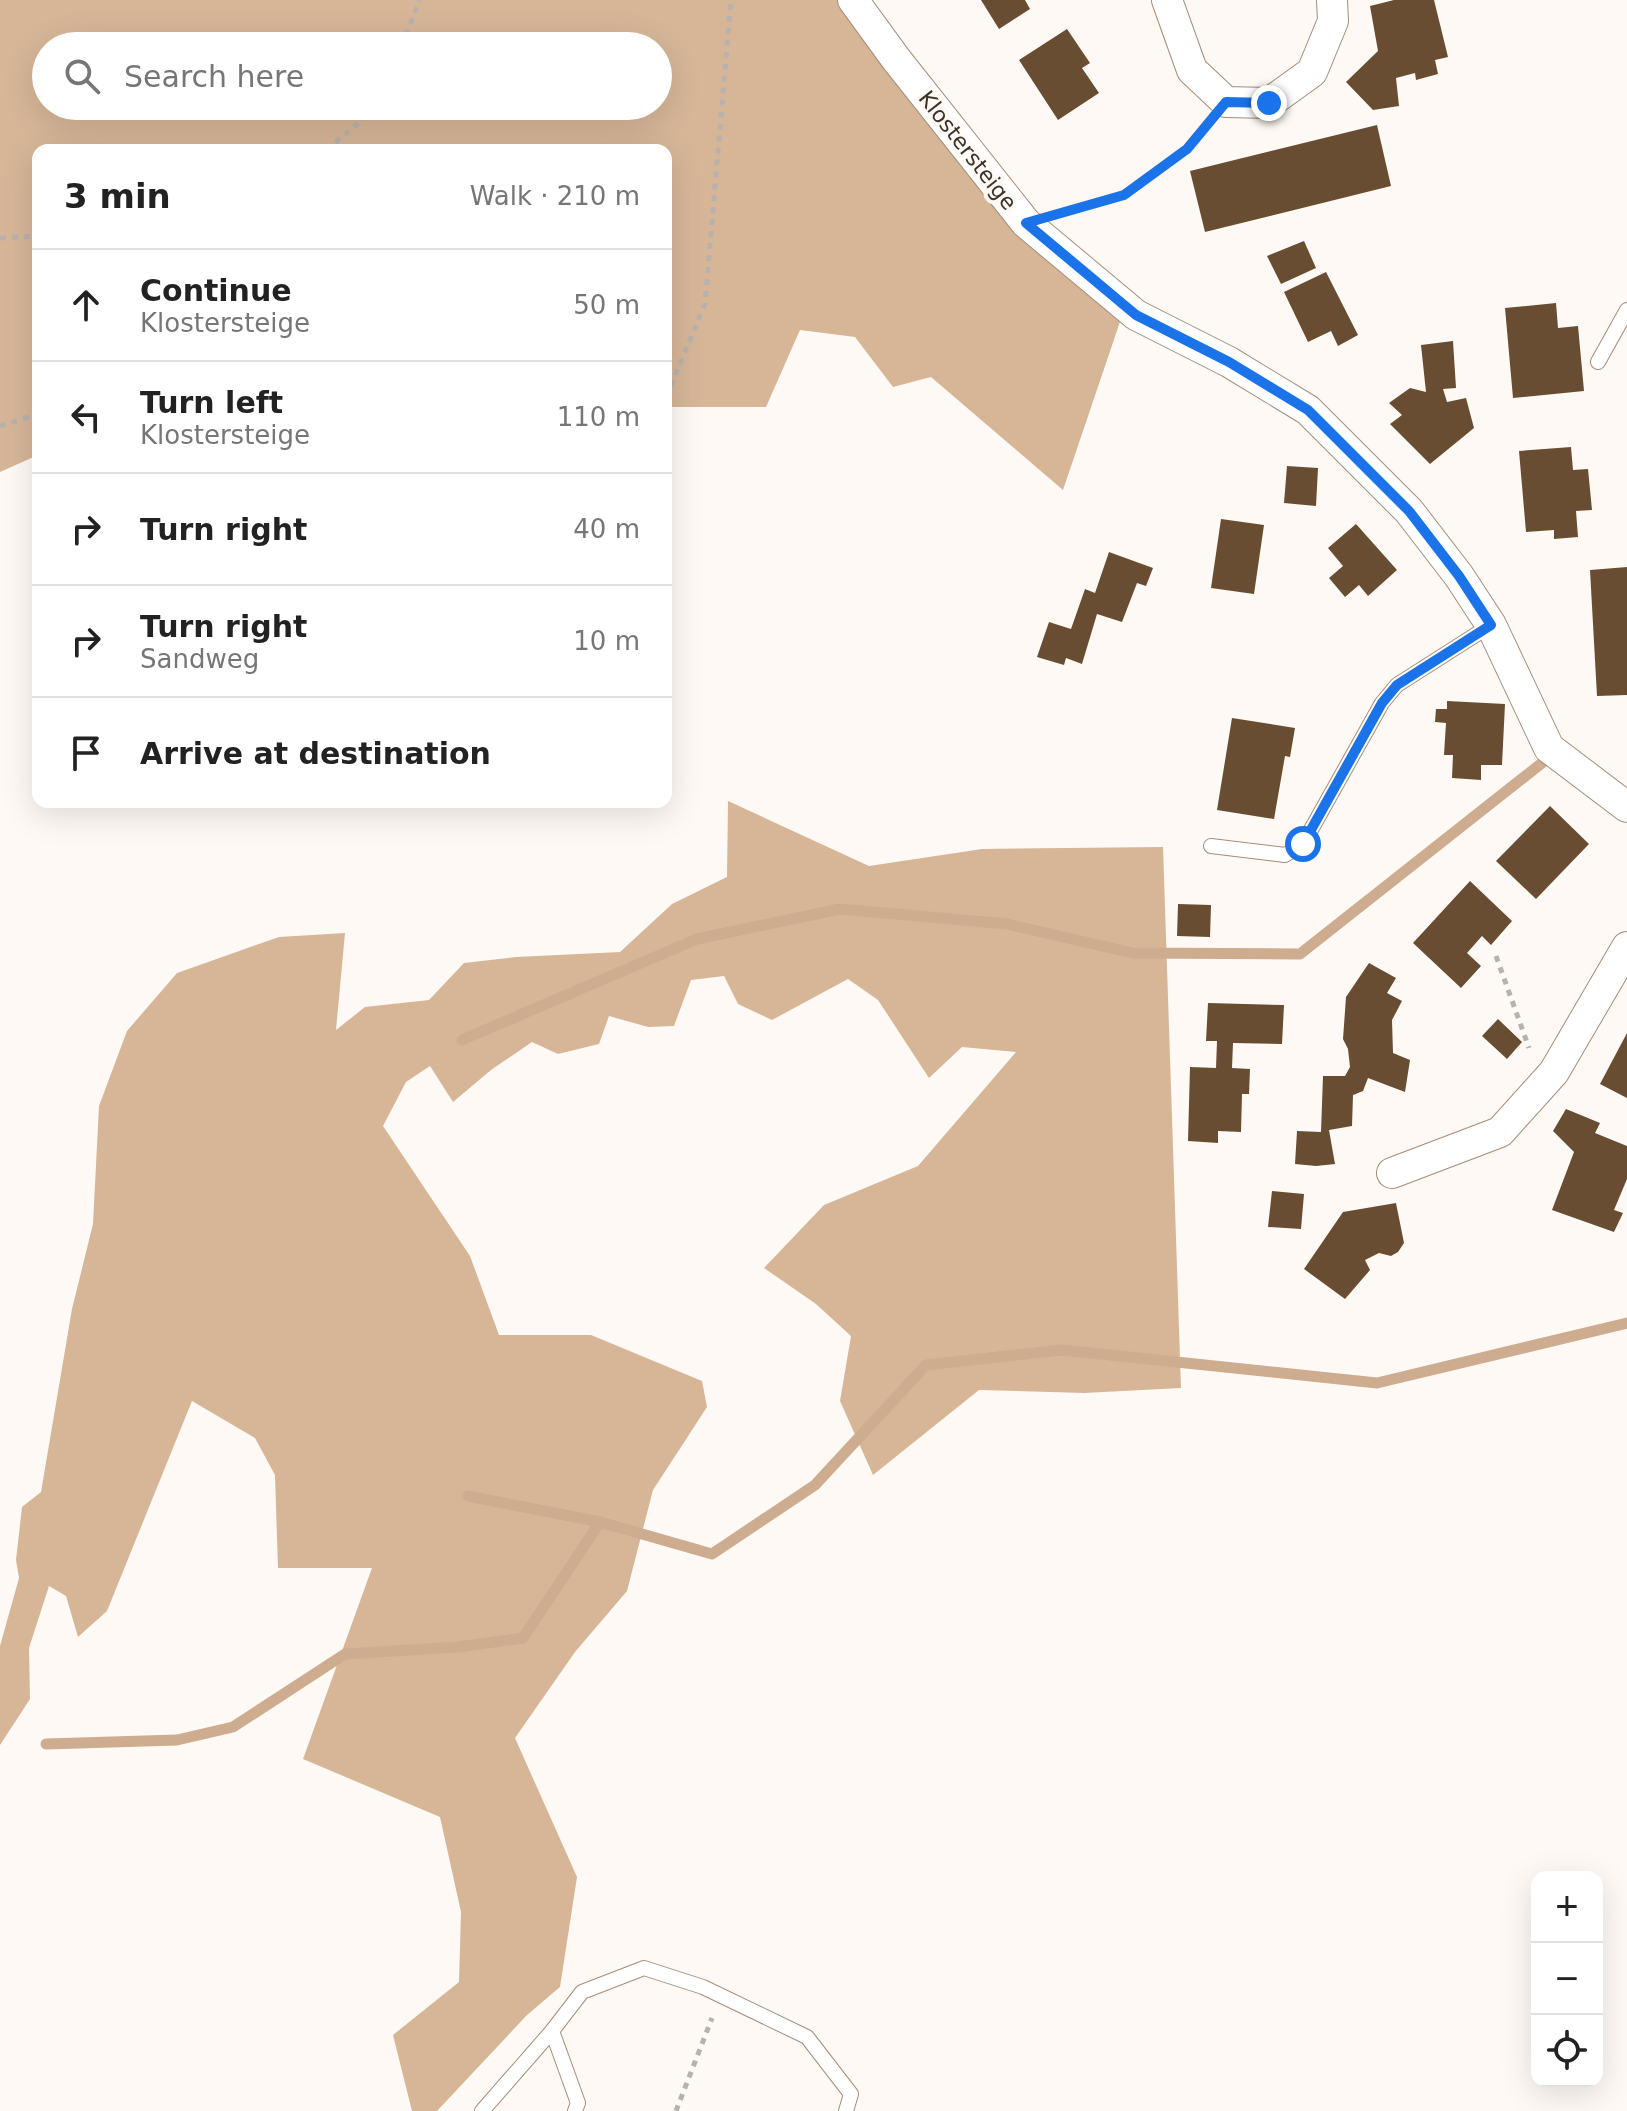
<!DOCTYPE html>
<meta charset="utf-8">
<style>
:root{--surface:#fff;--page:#f2f2f2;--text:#222;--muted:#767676;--line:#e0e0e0}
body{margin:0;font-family:"DejaVu Sans",sans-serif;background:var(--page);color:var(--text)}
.controls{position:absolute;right:24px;bottom:24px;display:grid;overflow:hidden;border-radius:16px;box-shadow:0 8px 32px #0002}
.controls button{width:72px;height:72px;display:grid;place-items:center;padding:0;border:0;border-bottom:2px solid var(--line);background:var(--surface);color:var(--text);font:40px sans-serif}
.stop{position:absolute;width:24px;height:24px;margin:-18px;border:6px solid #1a73e8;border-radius:50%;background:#fff}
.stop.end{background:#1a73e8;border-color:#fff;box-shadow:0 2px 8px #0008}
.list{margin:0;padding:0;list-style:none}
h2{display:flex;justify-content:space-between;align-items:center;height:104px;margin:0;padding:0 32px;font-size:34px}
h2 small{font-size:26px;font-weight:400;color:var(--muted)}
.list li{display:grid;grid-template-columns:52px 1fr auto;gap:24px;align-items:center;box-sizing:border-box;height:112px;padding:0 32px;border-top:2px solid var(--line)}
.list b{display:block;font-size:30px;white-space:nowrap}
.list p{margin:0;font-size:26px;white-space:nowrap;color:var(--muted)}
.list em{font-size:26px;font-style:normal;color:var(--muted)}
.icon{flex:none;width:44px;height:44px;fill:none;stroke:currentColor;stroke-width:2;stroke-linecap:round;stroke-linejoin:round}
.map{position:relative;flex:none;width:1627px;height:2111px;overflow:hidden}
.search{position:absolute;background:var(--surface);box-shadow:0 8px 32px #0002;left:32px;top:32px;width:640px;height:88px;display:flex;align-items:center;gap:20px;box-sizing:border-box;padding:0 28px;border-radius:44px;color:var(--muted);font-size:30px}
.panel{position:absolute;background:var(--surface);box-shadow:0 8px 32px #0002;left:32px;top:144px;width:640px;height:664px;border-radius:16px}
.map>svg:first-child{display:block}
.forest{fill:#d7b698;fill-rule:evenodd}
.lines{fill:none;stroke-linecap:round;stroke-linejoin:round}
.stream{stroke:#cdac8f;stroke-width:11}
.building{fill:#694d32}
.service-casing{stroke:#a68d78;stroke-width:16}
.minor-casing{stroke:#a68d78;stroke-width:32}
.path{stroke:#b9b2ac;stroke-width:5;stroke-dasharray:6 6;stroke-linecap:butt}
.service{stroke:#fff;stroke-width:14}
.minor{stroke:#fff;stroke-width:30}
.route{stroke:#1a73e8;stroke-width:10}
.labels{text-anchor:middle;stroke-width:8;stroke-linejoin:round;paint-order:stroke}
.street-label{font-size:22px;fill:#3c3229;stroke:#fef9f4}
</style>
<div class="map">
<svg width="1627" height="2111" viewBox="0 0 1627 2111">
<rect width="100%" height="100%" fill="#fef9f4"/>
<g class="forest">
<path d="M0,0H853L1026,223L1125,307L1063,490L931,377L893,387L855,337L800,330L766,407H666V150H38V455L0,472ZM46,46H658V106H46Z"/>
<path d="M728,801L869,866L982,849L1163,847L1181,1388L1084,1393L979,1390L873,1475L840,1401L851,1336L816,1304L764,1268L824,1205L918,1166L1016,1052L962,1047L929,1078L878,1000L848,979L772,1020L738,1004L724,976L691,980L674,1026L648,1027L609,1016L599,1044L558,1054L532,1042L491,1070L453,1102L430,1066L406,1082L383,1126L470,1256L499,1335H591L702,1381L707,1407L653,1490L627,1591L575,1652L515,1738L577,1877L560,1987L527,2015L437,2111H412L393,2035L459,1982L461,1912L440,1817L303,1759L372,1568H278L275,1475L255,1438L192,1401L107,1611L78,1637L66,1596L49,1586L29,1648L30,1699L0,1745V1646L19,1578L16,1560L22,1507L41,1492L72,1309L93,1224L99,1106L127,1031L177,973L279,937L345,933L336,1030L365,1007L429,1000L464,963L516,957L620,952L672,904L727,877Z"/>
</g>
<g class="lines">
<g class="stream">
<path d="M462,1040L697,939L840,909L1007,924L1133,953L1300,954L1547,759"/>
<path d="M468,1496L600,1522"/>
<path d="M46,1744L177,1740L233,1727L345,1654L458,1647L523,1638L600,1522L712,1554L815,1485L926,1365L1062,1350L1377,1383L1627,1323"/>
</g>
</g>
<g class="building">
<path d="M981,0H1025L1030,9L999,29Z"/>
<path d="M1394,0H1434L1448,57L1435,60L1438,74L1416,80L1415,73L1396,78L1399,106L1373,110L1346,82L1378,51L1370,6Z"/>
<path d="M1067,29L1090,63L1082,68L1099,93L1058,120L1019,60Z"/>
<path d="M1377,125L1391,186L1205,232L1190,171Z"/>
<path d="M1304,241L1316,268L1281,284L1267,256Z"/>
<path d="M1326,272L1358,335L1338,346L1331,331L1308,342L1284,292Z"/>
<path d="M1556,303L1558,328L1578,326L1584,391L1513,398L1505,308Z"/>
<path d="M1453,341L1456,388L1443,389L1447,402L1466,398L1474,428L1430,464L1390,424L1402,415L1389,403L1410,388L1426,392L1421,345Z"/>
<path d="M1571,447L1573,470L1588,469L1592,510L1576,511L1578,537L1554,539V530L1526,532L1519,451Z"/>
<path d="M1287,466L1318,468L1316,506L1284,503Z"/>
<path d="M1221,519L1264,525L1254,594L1211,588Z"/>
<path d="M1356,524L1397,570L1368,596L1359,585L1345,597L1329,578L1343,566L1328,548Z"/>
<path d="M1109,552L1153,568L1146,586L1137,583L1122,622L1097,614L1082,664L1066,658L1064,665L1037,657L1049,622L1071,629L1085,589L1095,593Z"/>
<path d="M1627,567V695L1597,696L1590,570Z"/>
<path d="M1447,701L1505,704L1502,765H1481V780L1452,778L1453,755H1444L1446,723L1435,722L1436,709H1447Z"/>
<path d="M1232,718L1295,728L1290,757L1285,756L1274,819L1217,810Z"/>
<path d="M1550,806L1589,844L1536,899L1496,861Z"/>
<path d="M1470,881L1512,921L1491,945L1482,936L1467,953L1481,966L1461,988L1413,943Z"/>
<path d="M1178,904L1211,905L1210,937L1177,936Z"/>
<path d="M1369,963L1396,978L1387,993L1402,1001L1392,1020L1393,1053L1410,1060L1405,1092L1368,1078L1363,1091L1353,1095L1352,1126L1329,1130L1335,1164L1316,1166L1295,1164L1297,1131L1321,1132L1323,1076H1345L1350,1067L1348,1049L1343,1039L1346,997Z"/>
<path d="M1208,1003L1284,1005L1282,1044L1233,1043L1232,1068L1250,1069L1249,1094H1242L1241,1132L1218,1131V1143L1188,1141L1190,1067L1216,1068L1217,1041H1206Z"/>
<path d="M1498,1019L1522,1042L1507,1059L1482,1036Z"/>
<path d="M1627,1033V1098L1600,1084Z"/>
<path d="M1566,1109L1600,1123L1595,1133L1627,1146V1179L1614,1210L1623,1213L1614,1232L1552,1210L1574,1152L1553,1131Z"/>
<path d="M1272,1191L1304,1194L1301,1229L1268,1227Z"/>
<path d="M1396,1203L1404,1243L1398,1252L1391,1256L1379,1253L1365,1260L1370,1270L1345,1299L1304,1269L1343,1212Z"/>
</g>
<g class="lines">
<g class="service-casing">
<g id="service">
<path d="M1598,362L1627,310"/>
<path d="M1211,846L1285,855L1303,844L1382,703L1397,685L1491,625"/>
<path d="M552,2031L582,1992L644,1968L703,1987L807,2037L851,2094L846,2111"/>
<path d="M482,2111L552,2031L578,2103L575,2111"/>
</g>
</g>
<g class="minor-casing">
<g id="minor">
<path d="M853,0L896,59L1026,223L1136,315L1229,362L1308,410L1409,511L1459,576L1491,625L1549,748L1627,807"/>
<path d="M1167,0L1192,70L1226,102L1269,103L1312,72L1333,21L1332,0"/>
<path d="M1392,1173L1500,1132L1554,1072L1627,947"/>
</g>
</g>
<g class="path">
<path d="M401,46L420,0"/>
<path d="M326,150L367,116L372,106"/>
<path d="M1066,212L1124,195L1187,149L1207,125"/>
<path d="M0,238L38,236"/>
<path d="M666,397L705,304L731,0"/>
<path d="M0,426L38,414"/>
<path d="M1496,956L1529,1048"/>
<path d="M676,2111L712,2018"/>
</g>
<use href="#service" class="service"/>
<use href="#minor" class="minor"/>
</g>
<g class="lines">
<path class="route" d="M1269,103L1226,102L1187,149L1124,195L1026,223L1136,315L1229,362L1308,410L1409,511L1459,576L1491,625L1397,685L1382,703L1303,844"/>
</g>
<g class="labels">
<g class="street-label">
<text transform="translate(968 150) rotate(52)" y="8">Klostersteige</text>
</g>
</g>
</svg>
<div class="controls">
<button>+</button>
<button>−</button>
<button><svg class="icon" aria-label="locate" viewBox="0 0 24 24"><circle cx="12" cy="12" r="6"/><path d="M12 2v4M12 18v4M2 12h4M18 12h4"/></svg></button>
</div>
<div class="stop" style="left:1303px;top:844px"></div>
<div class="stop end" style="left:1269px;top:103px"></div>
<div class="search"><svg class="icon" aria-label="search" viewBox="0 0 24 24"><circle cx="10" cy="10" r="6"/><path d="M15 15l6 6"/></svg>Search here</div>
<section class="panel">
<h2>3 min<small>Walk · 210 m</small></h2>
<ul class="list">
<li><svg class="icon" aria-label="ahead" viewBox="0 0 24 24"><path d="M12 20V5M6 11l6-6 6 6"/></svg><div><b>Continue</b><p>Klostersteige</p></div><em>50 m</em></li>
<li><svg class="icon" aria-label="left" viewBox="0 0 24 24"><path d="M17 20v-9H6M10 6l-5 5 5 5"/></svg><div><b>Turn left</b><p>Klostersteige</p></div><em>110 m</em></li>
<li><svg class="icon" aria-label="right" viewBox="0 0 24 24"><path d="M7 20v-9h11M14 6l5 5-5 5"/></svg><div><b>Turn right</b></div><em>40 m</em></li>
<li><svg class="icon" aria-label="right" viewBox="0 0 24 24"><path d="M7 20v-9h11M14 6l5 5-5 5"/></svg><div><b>Turn right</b><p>Sandweg</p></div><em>10 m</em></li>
<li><svg class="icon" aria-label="arrive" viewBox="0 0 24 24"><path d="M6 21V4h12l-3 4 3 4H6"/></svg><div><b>Arrive at destination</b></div></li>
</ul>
</section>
</div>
